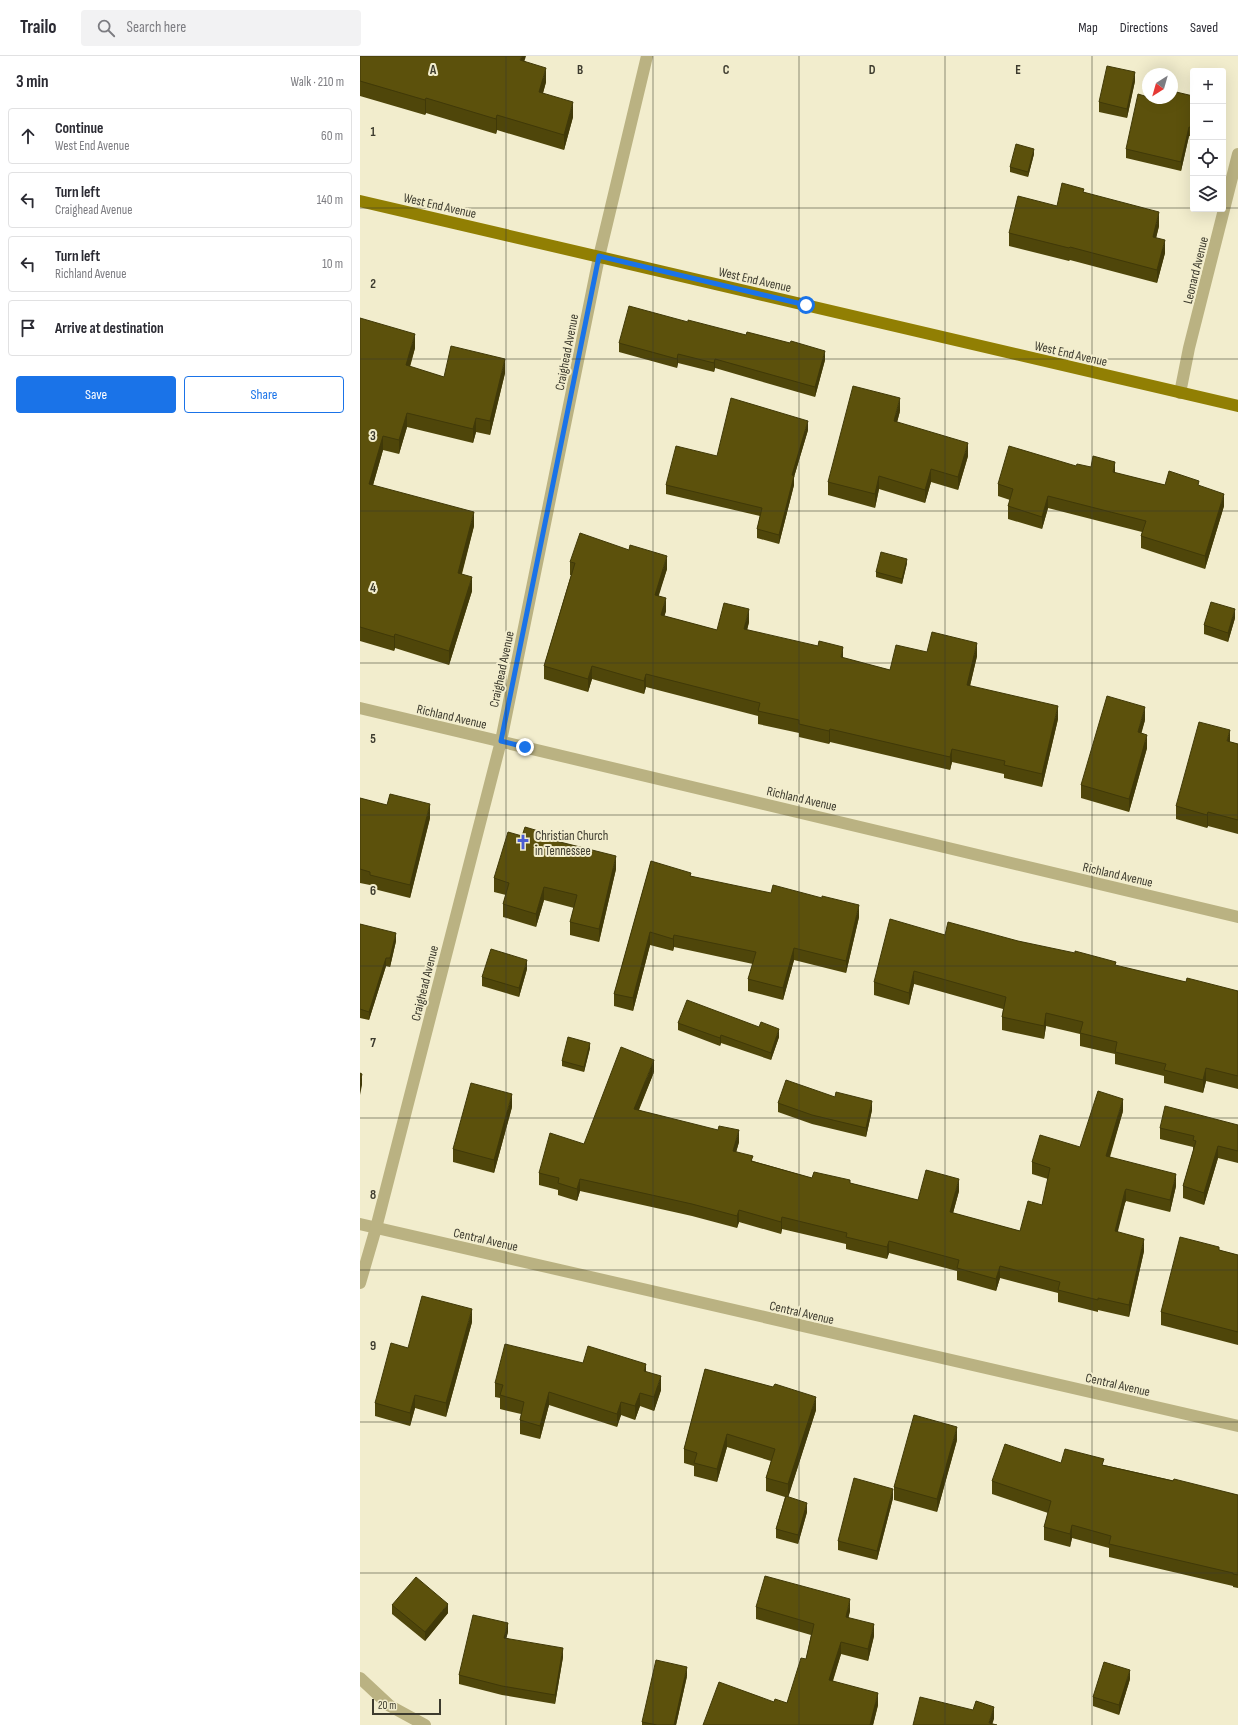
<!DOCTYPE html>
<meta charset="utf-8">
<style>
:root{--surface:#fff;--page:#f2f2f3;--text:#2b2b33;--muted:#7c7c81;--line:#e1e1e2;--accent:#1a73e8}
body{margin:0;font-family:"Sofia Sans Condensed",sans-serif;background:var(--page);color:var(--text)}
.controls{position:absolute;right:12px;top:12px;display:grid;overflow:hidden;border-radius:4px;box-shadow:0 4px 16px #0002}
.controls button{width:36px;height:36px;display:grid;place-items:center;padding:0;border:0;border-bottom:1px solid var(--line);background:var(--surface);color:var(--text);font:20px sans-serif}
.compass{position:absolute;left:782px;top:12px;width:36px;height:36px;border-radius:50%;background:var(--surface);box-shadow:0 4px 16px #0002;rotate:217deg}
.scale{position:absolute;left:12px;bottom:10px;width:69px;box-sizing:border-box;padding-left:4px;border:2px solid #3d3b2e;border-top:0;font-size:11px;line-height:14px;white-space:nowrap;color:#3d3b2e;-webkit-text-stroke:3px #f2edcd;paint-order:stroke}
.stop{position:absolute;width:12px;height:12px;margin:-9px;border:3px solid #1a73e8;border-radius:50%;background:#fff}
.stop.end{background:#1a73e8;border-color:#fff;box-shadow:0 1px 4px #0008}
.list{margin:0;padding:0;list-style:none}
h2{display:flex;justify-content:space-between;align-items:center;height:52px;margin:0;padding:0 16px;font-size:17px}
h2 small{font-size:13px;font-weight:400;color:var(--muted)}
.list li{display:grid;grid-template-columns:26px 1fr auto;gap:12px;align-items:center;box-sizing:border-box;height:56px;margin:0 8px 8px;padding:0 8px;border:1px solid var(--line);border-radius:4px}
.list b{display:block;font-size:15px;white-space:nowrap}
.list p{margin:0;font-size:13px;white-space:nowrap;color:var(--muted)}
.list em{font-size:13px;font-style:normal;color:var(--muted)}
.actions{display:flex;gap:8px;padding:12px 16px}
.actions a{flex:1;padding:9px 0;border:1px solid var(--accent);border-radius:4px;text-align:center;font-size:14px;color:var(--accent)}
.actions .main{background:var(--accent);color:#fff}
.icon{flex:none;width:22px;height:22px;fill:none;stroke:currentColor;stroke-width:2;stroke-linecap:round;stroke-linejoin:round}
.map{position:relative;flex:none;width:878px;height:1669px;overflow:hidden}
header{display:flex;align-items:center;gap:24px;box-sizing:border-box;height:56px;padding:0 20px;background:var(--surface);border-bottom:1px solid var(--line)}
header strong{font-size:19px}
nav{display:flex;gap:22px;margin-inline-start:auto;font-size:14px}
.search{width:280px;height:36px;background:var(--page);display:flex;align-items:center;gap:10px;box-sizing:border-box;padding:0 14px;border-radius:4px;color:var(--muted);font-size:15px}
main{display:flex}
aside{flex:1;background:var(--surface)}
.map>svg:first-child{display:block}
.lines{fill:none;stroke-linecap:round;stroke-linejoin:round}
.street{stroke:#bab282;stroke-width:12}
.primary{stroke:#917f03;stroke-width:12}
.wall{fill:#4f460a}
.shaded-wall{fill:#403908}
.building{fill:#5c510c;stroke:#403908}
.route{stroke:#1a73e8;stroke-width:5}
.grid{fill:none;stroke:#3d3b2e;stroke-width:1;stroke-opacity:0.55}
.labels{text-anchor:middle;stroke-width:4;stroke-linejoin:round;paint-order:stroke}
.street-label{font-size:13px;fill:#3d3b2e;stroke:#f2edcd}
.poi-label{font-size:13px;fill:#3d3b2e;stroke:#f2edcd;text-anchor:start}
.grid-label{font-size:13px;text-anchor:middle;font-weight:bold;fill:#3d3b2e;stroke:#f2edcd;stroke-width:4;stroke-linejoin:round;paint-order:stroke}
</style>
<header>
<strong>Trailo</strong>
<div class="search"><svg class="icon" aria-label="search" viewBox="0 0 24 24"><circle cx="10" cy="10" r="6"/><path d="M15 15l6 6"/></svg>Search here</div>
<nav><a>Map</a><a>Directions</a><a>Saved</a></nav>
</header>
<main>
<aside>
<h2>3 min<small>Walk · 210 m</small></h2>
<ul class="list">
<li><svg class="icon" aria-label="ahead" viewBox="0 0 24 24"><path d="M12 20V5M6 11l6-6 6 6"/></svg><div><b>Continue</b><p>West End Avenue</p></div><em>60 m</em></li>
<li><svg class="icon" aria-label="left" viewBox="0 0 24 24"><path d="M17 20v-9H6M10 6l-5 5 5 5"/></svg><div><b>Turn left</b><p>Craighead Avenue</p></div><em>140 m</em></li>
<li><svg class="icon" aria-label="left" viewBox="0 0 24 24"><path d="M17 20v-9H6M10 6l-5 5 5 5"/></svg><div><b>Turn left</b><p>Richland Avenue</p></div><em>10 m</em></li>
<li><svg class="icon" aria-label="arrive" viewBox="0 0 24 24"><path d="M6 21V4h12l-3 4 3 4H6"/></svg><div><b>Arrive at destination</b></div></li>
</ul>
<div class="actions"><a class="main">Save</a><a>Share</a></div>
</aside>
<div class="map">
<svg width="878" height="1669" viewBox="0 0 878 1669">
<rect width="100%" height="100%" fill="#f2edcd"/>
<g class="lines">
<g class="street">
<path d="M820,337L829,292L878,98"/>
<path d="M0,652L878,861"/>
<path d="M0,1168L878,1370"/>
<path d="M0,1227L16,1172L141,685L239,201L287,0"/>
<path d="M0,1622L30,1650L65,1669"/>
</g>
<path class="primary" d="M0,145L878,350"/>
</g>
<g class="wall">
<path d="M0,0L165,5L186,26L183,37L213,61L204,94L137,74L136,78L66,57L65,59L0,40Z"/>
<path d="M775,25L767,62L739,56V46Z"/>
<path d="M833,40V81L829,80L821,115L766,102V93L807,45Z"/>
<path d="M674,98L668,121L650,116V111Z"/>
<path d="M724,136L799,170L796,182L805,197L797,227L710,204L709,205L649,190V177L697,150Z"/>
<path d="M0,262L55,292L50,311L84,321L145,317L130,379L116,376L113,387L47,371L39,398L23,394L13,429L114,470L102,518L112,535L89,609L35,592L34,595L0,585Z"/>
<path d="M259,287L465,304L455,341L355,312L354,316L318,307L317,312L259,296Z"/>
<path d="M540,355L537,366L608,400L598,434L571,426L565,447L519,433L515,452L468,439V426Z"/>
<path d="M448,374L434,421V429L419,488L397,482V473L400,460L306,438V429L357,400Z"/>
<path d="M716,410L731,411L805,429L839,430L864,450L845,513L781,492V480L782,476L688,452L682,473L648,463V450L650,444L638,440V428Z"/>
<path d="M210,506L307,513L298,540L306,555L304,560L357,574L389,566L387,574L483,602L530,614L567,596L617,600L610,630L698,663L682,731L644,722V718L592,706L590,714L470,686L469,688L439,681V677L398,668V660L286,631L284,638L232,623L228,636L184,623V610L211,519H210Z"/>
<path d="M547,507L542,528L516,521V516Z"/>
<path d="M875,562L868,586L844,578V569Z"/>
<path d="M785,664L781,677L787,692L769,756L721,742V729Z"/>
<path d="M870,686L878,688V778L848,770L847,772L816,763V750Z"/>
<path d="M0,742L70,762L50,842L10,832V829L0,827Z"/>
<path d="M162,780L182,782L256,813L239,886L210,879V866L214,852L184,844L176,871L143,861V848L146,839L134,836V822Z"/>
<path d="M291,805L331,820L499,861L486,917L434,904L423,944L388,935V923L393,908L314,891L313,895L290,889L273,955L254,950V938Z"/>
<path d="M0,868L36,885L30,911L26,910L9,964L0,962Z"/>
<path d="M585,879L658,885L756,910L826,926L878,935V1033L846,1025L843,1037L804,1027V1020L755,1008V998L720,990V978L686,970L684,983L642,974V961L643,953L554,928L549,949L514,939V926Z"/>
<path d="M167,913L159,941L122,930V921Z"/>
<path d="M318,967L419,981L411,1004L361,987L360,990L318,974Z"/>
<path d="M230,992L224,1016L202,1010V1005Z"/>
<path d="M294,1016L279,1054L379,1086L376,1096L393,1105L452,1122L490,1127L558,1144L599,1135L593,1157L660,1175L682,1149L688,1123L672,1118V1106L720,1091L763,1055L750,1101L816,1130L810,1156L766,1145L765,1147L757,1176L784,1195L769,1261L738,1254V1256L698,1246V1237L640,1222L636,1235L597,1224V1215L529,1197L527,1203L486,1193V1188L422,1173L421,1178L379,1166L377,1172L332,1160L220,1135L217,1145L198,1139V1134L179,1129V1117L224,1088Z"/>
<path d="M418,1047L512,1054L506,1081L452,1068L418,1056Z"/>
<path d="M152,1051L134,1117L93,1106V1093Z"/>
<path d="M878,1069V1107L858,1102L844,1149L823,1142V1130L833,1095V1091L800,1083V1072Z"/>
<path d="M859,1194L878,1199V1289L801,1269V1256Z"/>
<path d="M112,1266L86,1361L55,1352L50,1370L15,1360V1347L48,1292Z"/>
<path d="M223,1307L286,1316L301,1334L294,1355L280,1350L275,1364L261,1359L257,1371L189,1349L180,1383L160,1378V1364L161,1358L140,1353V1342L135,1341V1327Z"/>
<path d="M345,1313L456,1354L428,1441L447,1456L438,1488L416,1482V1473L425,1441L406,1435V1422L411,1405L367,1391L357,1426L334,1420V1410L324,1407V1393Z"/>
<path d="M597,1384L577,1456L534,1444V1431Z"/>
<path d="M701,1407L744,1409L878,1439V1532L873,1531V1530L749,1501V1492L712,1482L710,1491L684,1484V1471L688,1457L632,1438V1425Z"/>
<path d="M533,1442L517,1504L478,1494V1485Z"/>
<path d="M32,1549L88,1557L65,1585L32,1558Z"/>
<path d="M396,1551L490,1555L488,1562L514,1580L508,1605L481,1598L473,1625L518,1649L513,1669H343L414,1646L427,1647L446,1603L451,1579L396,1563Z"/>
<path d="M148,1576L146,1582L203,1601L195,1648L142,1639L99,1628V1619Z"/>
<path d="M327,1620L316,1669H282V1666Z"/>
<path d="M770,1623L759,1659L733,1650V1641Z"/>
</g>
<g class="shaded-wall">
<path d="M162,0H166L160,19V4Z"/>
<path d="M186,12V26L179,51V36Z"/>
<path d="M775,16V25L767,62V53Z"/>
<path d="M66,42V57L65,59V44Z"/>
<path d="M213,46V61L204,94V79Z"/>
<path d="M137,59V74L136,78V63Z"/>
<path d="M829,71V80L821,115V106Z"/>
<path d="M674,93V98L668,121V116Z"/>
<path d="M799,156V170L793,194V181Z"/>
<path d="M805,184V197L797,227V214Z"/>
<path d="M55,278V292L46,323V309Z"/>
<path d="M465,295V304L455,341V331Z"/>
<path d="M318,298V307L317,312V303Z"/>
<path d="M145,303V317L130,379V365Z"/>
<path d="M355,303V312L354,316V307Z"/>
<path d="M540,342V355L534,378V365Z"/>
<path d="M47,357V371L39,398V384Z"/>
<path d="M116,362V376L113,387V373Z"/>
<path d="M448,365V374L434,421V429L419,488V479L432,419Z"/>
<path d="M23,380V394L9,443V428Z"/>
<path d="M608,387V400L598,434V421Z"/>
<path d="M755,406V418L753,416Z"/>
<path d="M571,413V426L565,447V434Z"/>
<path d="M519,420V433L515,452V438Z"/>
<path d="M864,438V450L845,513V500Z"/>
<path d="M688,440V452L682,473V461Z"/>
<path d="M114,456V470L98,531V517Z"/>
<path d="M307,500V513L295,552V539Z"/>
<path d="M547,503V507L542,528V523Z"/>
<path d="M112,521V535L89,609V595Z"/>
<path d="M306,542V555L301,572V559Z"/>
<path d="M389,553V566L384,586V573Z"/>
<path d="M875,553V562L868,586V577Z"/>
<path d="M35,578V592L34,595V581Z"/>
<path d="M617,587V600L607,642V629Z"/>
<path d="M483,591V604L481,601Z"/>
<path d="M232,610V623L228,636V623Z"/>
<path d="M286,618V631L284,638V625Z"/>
<path d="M698,650V663L682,731V718Z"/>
<path d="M785,651V664L778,690V676Z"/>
<path d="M470,673V686L469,688V675Z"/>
<path d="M870,674V687L867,685Z"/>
<path d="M787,679V692L769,756V743Z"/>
<path d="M592,693V706L590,714V701Z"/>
<path d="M70,748V762L50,842V829Z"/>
<path d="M848,756V770L847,772V759Z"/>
<path d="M256,800V813L239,886V873Z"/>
<path d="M184,831V844L176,871V858Z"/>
<path d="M499,849V861L486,917V905Z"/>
<path d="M290,876V889L273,955V942Z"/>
<path d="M36,877V885L30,911V902Z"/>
<path d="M314,879V891L313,895V883Z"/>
<path d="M434,892V904L423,944V932Z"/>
<path d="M26,902V910L9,964V956Z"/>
<path d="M167,904V913L159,941V932Z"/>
<path d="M554,915V928L549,949V937Z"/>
<path d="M686,957V970L684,983V970Z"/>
<path d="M419,973V981L411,1004V997Z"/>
<path d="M361,979V987L360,990V982Z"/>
<path d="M230,987V992L224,1016V1011Z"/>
<path d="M294,1004V1016L274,1065V1053Z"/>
<path d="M846,1012V1025L843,1037V1024Z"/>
<path d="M2,1018V1029L0,1039V1027Z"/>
<path d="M152,1038V1051L134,1117V1104Z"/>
<path d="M763,1043V1055L746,1112V1100Z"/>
<path d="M512,1045V1054L506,1081V1072Z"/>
<path d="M379,1074V1086L373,1107V1095Z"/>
<path d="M858,1090V1102L844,1149V1137Z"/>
<path d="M816,1118V1130L810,1156V1144Z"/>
<path d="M220,1123V1135L217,1145V1133Z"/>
<path d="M599,1123V1135L590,1168V1156Z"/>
<path d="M766,1133V1145L765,1147L755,1187V1175L765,1135Z"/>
<path d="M379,1154V1166L377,1172V1160Z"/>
<path d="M422,1161V1173L421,1178V1166Z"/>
<path d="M784,1183V1195L769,1261V1249Z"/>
<path d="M529,1185V1197L527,1203V1191Z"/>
<path d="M640,1210V1222L636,1235V1223Z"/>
<path d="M112,1253V1266L86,1361V1347Z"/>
<path d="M286,1308V1322L284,1315Z"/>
<path d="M301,1320V1334L294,1355V1341Z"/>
<path d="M189,1336V1349L180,1383V1370Z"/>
<path d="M280,1337V1350L275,1364V1350Z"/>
<path d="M55,1339V1352L50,1370V1357Z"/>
<path d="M456,1341V1354L428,1442V1428Z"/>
<path d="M261,1346V1359L257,1371V1358Z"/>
<path d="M597,1371V1384L577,1456V1443Z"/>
<path d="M367,1378V1391L357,1426V1413Z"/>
<path d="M533,1433V1442L517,1504V1495Z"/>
<path d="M447,1447V1456L438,1488V1479Z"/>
<path d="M712,1469V1482L710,1491V1478Z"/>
<path d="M490,1543V1555L486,1573V1561Z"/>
<path d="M88,1548V1557L65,1585V1576Z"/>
<path d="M148,1567V1576L144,1591V1582Z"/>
<path d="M514,1568V1580L508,1605V1593Z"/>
<path d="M481,1586V1598L469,1636V1624Z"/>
<path d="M203,1592V1601L195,1648V1639Z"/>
<path d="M327,1611V1620L316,1669H314Z"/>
<path d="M770,1614V1623L759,1659V1649Z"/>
<path d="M518,1637V1649L513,1669H510Z"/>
<path d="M634,1651V1663L632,1669L629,1667Z"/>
</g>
<g class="building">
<path d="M0,0H162L160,4L186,12L179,36L213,46L204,79L137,59L136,63L66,42L65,44L0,25Z"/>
<path d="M747,10L775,16L767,53L739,46Z"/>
<path d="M812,35L833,40V72L829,71L821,106L766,93L778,38L788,41V42H793L807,45L808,42H812Z"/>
<path d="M656,88L674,93L668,116L650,111Z"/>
<path d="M702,127L724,133L723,136L799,156L793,181L805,184L797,214L710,191L709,192L649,177L658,140L697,150Z"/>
<path d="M269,250L328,266V264L386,279L387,276L430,287L431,285L465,295L455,331L355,303L354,307L318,298L317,303L259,287Z"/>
<path d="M0,262L55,278L46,309L84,321L91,290L145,303L130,365L116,362L113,373L47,357L39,384L23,380L9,428L114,456L98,517L112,521L89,595L35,578L34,581L0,571Z"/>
<path d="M493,330L540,342L534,365L608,387L598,421L571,413L565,434L519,420L515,438L468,426Z"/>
<path d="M371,342L448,365L432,419L434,420L419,479L397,473L402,452L306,429L316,390L357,400Z"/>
<path d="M649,390L716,410L717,408L731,411L733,400L755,406L753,416L805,429L809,415L839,425L838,429L864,438L845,500L781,480L786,465L688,440L682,461L648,450L653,433L638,428Z"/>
<path d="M220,477L269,494L270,489L307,500L295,539L306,542L301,559L357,574L364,547L389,553L384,573L458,590L459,585L483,591L481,601L530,614L536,589L567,596L572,576L617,587L607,629L698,650L682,718L644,709L645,705L592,693L590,701L470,673L469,675L439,668V664L398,655L400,647L286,618L284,625L232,610L228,623L184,610L215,507L210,506Z"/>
<path d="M521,496L547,503L542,523L516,516Z"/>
<path d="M851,546L875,553L868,577L844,569Z"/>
<path d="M747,640L785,651L778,676L787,679L769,743L721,729Z"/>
<path d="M839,666L870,674L867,685L878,688V764L848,756L847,759L816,750Z"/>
<path d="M30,738L70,748L50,829L10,819V816L0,813V742L27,749Z"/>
<path d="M165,771L182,776L180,781L256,800L239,873L210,866L217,839L184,831L176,858L143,848L149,827L134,822L148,776L162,780Z"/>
<path d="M291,805L331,817L330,820L411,837L413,829L462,842V840L499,849L486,905L434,892L423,932L388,923L396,896L314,879L313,883L290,876L273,942L254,938Z"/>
<path d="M530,863L585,879L588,866L658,885L715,897V895L756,906L755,909L826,926L827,922L878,935V1020L846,1012L843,1024L804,1014L806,1008L755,996L757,986L720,977L723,966L686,957L684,970L642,961L646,941L554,915L549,937L514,926Z"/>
<path d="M0,868L36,877L30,902H26L9,956L0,953Z"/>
<path d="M131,893L167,904L159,932L122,921Z"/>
<path d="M327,944L399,971L401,966L419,973L411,997L361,979L360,982L318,967Z"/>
<path d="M208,981L230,987L224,1011L202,1005Z"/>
<path d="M261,991L294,1004L274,1053L358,1074L359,1070L379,1074L373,1095L393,1100L391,1105L452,1122L454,1116L490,1124V1127L558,1144L566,1114L599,1123L590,1156L660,1175L668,1145L682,1149L690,1112L672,1106L680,1079L720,1091L738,1035L763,1043L746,1100L816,1118L810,1144L766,1133L765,1135L755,1175L784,1183L769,1249L738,1242V1244L698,1234L700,1226L640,1210L636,1223L597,1212L599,1204L529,1185L527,1191L486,1181L487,1177L422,1161L421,1166L379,1154L377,1160L332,1148L220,1123L217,1133L198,1127L199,1122L179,1117L190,1077L224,1088Z"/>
<path d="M0,1017L2,1018L0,1027Z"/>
<path d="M426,1024L475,1041L476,1036L512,1045L506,1072L452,1059L418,1047Z"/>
<path d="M111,1027L152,1038L134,1104L93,1093Z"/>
<path d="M805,1050L878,1069V1095L858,1090L844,1137L823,1130L836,1085L833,1084L834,1080L800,1072Z"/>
<path d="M820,1181L859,1191V1194L878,1199V1276L801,1256Z"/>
<path d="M62,1240L112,1253L86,1347L55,1339L50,1357L15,1347L31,1287L48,1292Z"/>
<path d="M145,1288L223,1307L228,1290L286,1308L284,1315L301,1320L294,1341L280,1337L275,1350L261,1346L257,1358L189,1336L180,1370L160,1364L164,1346L140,1339L143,1329L135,1327Z"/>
<path d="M345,1313L413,1331L415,1328L456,1341L428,1428L406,1422L415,1393L367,1378L357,1413L334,1407L337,1397L324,1393Z"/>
<path d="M554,1359L597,1371L577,1443L534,1431Z"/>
<path d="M645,1388L701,1407L705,1393L744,1403L742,1409L813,1425L814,1423L878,1439V1519L873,1518V1517L749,1488L751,1480L712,1469L710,1478L684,1471L691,1445L632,1425Z"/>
<path d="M494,1422L533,1433L517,1495L478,1485Z"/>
<path d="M426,1440L447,1447L438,1479L416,1473Z"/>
<path d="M405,1520L490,1543L486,1561L514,1568L508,1593L481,1586L469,1624L518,1637L510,1669H343L359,1626L414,1646L415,1643L427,1647L441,1602L446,1603L454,1568L396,1551Z"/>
<path d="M56,1521L88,1548L65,1576L32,1549Z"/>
<path d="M113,1559L148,1567L144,1582L203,1592L195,1639L142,1630L99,1619Z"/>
<path d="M296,1604L327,1611L314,1669H297L282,1666Z"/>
<path d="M744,1606L770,1614L759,1649L733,1641Z"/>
<path d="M560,1641L613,1654L616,1645L634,1651L629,1667L637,1669H553Z"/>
</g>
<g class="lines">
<path class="route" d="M165,691L141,685L239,200L446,249"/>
</g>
<path class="grid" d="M146,0V1669M293,0V1669M439,0V1669M585,0V1669M732,0V1669M0,152H833M863,152H878M0,303H878M0,455H878M0,607H878M0,759H878M0,910H878M0,1062H878M0,1214H878M0,1366H878M0,1517H878"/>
<defs>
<g id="church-bare" transform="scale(1.2)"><path d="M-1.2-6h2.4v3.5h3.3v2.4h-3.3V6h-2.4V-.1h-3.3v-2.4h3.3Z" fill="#4c5dd2" stroke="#f2edcd" stroke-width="2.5" paint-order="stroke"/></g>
</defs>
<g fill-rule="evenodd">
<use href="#church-bare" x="163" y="786"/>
</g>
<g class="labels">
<g class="street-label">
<text transform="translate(80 149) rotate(13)" y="5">West End Avenue</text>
<text transform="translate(835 214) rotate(-76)" y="5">Leonard Avenue</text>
<text transform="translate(395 223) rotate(13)" y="5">West End Avenue</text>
<text transform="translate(206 296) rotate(-79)" y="5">Craighead Avenue</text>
<text transform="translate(711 297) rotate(13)" y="5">West End Avenue</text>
<text transform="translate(141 613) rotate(-78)" y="5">Craighead Avenue</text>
<text transform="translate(92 660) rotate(13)" y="5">Richland Avenue</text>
<text transform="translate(442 742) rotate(13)" y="5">Richland Avenue</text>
<text transform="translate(758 818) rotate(13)" y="5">Richland Avenue</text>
<text transform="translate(64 927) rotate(-76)" y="5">Craighead Avenue</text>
<text transform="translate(126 1183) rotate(13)" y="5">Central Avenue</text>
<text transform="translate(442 1256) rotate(13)" y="5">Central Avenue</text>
<text transform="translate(758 1328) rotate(13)" y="5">Central Avenue</text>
</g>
<g class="poi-label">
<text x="175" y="784">Christian Church<tspan x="175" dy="15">in Tennessee</tspan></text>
</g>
</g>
<g class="grid-label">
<text x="73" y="18">A</text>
<text x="220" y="18">B</text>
<text x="366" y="18">C</text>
<text x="512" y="18">D</text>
<text x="658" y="18">E</text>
<text x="13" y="80">1</text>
<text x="13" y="232">2</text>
<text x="13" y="384">3</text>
<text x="13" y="536">4</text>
<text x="13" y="687">5</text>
<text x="13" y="839">6</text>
<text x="13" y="991">7</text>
<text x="13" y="1143">8</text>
<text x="13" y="1294">9</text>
</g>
</svg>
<div class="controls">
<button>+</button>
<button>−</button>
<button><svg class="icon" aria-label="locate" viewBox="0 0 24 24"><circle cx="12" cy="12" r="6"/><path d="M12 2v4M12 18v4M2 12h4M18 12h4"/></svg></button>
<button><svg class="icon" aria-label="layers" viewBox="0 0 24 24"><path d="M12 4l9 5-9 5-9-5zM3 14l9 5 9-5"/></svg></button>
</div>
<svg class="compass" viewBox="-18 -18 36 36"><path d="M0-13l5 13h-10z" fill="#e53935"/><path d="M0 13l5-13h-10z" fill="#7c7c81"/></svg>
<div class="scale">20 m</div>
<div class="stop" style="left:446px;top:249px"></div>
<div class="stop end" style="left:165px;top:691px"></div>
</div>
</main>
